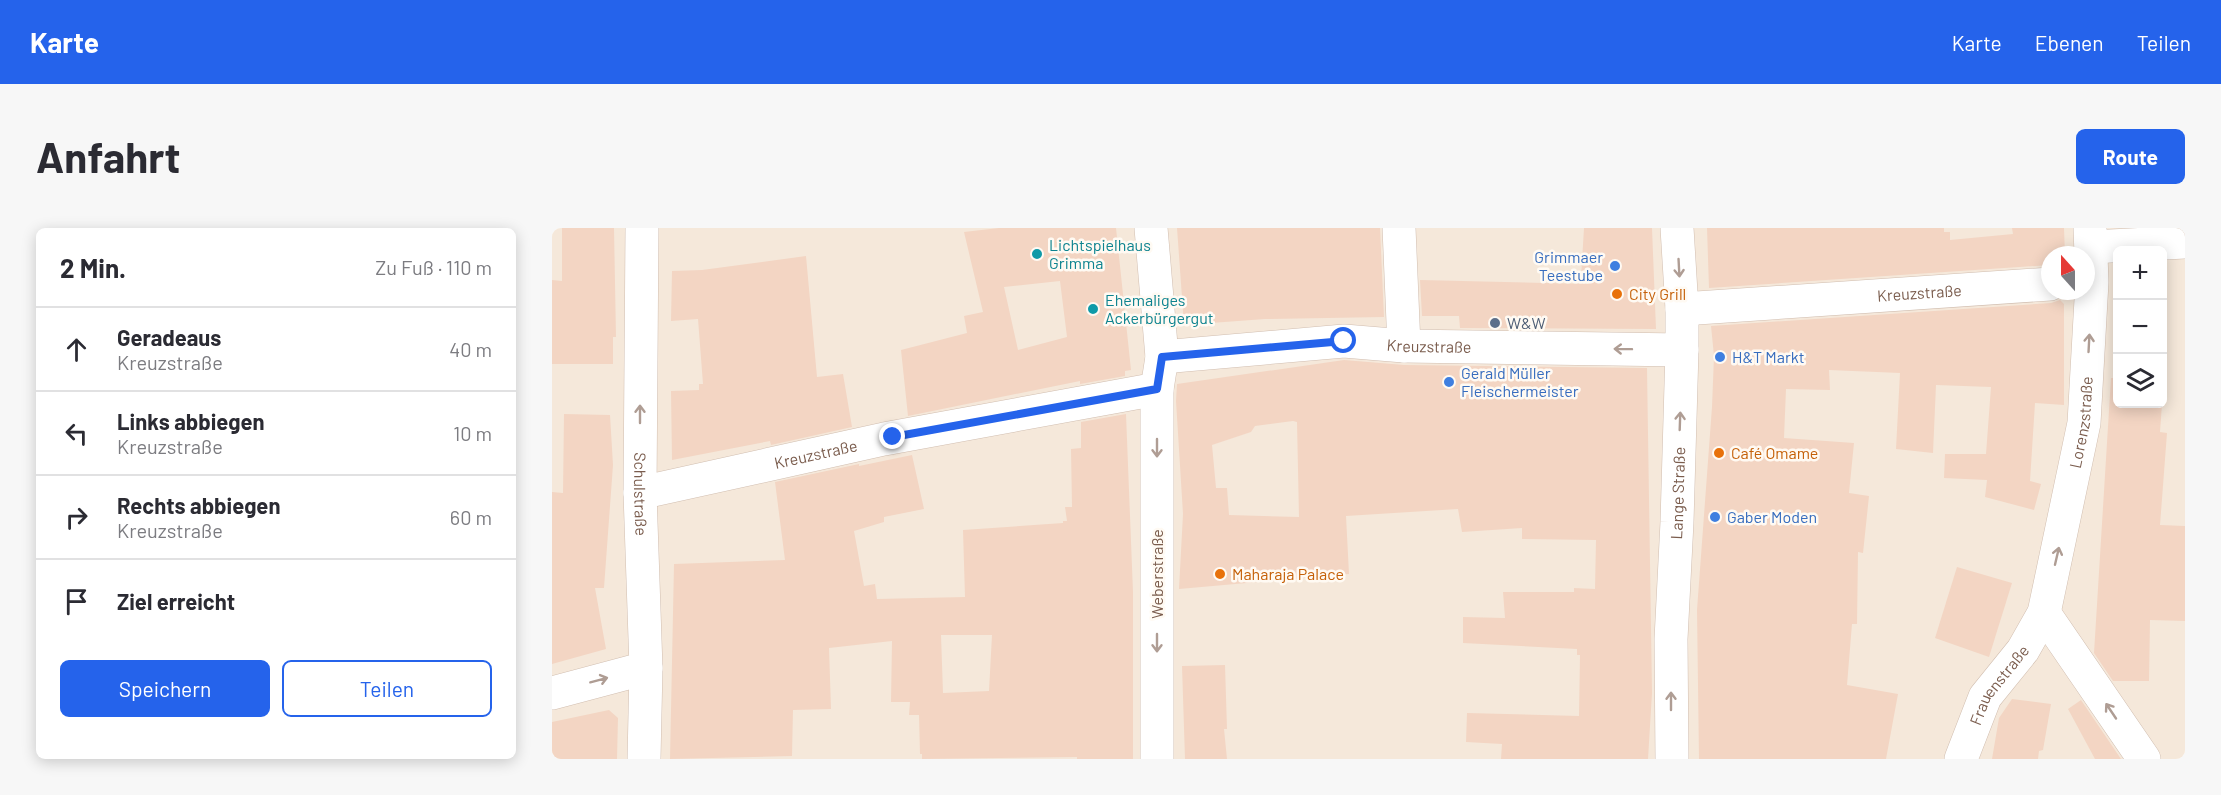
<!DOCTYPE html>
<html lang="de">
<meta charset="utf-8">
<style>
:root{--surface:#fff;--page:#f7f7f7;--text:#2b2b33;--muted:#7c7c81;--line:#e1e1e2;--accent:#2563eb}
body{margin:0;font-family:Barlow,sans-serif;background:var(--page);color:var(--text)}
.controls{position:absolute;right:18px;top:18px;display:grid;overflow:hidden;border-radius:9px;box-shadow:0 3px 15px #0003}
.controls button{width:54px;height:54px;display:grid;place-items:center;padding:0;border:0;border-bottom:2px solid var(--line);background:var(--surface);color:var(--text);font:30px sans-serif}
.compass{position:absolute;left:1489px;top:18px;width:54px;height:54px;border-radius:50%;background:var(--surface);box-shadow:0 3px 15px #0003;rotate:339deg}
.stop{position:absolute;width:18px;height:18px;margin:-14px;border:4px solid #2563eb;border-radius:50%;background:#fff}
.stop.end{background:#2563eb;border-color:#fff;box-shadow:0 2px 6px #0008}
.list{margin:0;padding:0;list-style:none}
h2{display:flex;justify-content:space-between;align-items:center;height:78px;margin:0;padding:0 24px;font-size:26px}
h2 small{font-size:20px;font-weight:400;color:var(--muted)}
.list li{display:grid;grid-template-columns:39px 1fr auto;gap:18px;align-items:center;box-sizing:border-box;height:84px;padding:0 24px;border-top:2px solid var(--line)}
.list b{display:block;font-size:22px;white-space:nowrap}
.list p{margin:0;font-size:20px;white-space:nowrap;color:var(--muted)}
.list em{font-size:20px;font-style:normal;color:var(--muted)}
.actions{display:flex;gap:12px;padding:18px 24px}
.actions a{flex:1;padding:14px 0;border:2px solid var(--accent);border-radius:9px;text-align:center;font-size:21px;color:var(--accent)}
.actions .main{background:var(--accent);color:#fff}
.icon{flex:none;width:33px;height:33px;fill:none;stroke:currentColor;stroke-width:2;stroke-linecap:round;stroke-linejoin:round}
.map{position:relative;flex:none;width:1633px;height:531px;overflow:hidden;border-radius:9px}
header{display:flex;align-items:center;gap:36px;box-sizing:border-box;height:84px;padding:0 30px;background:var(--accent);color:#fff}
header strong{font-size:28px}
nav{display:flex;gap:33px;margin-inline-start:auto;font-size:21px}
.intro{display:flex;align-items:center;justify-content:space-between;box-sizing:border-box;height:144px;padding:0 36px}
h1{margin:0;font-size:42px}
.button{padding:15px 27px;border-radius:9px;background:var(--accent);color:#fff;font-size:21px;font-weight:700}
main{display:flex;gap:36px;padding:0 36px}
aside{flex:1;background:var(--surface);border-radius:9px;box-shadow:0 3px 15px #0003}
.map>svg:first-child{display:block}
.residential{fill:#f5e8da;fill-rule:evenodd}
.building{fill:#f3d5c3;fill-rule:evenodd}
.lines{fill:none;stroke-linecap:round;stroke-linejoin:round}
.minor-casing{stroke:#d1beb0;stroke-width:34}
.minor{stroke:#fff;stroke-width:33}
.oneway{stroke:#af9d94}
.route{stroke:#2563eb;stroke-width:8}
.culture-dot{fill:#0f9aa8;stroke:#fffaf3;stroke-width:2}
.shop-dot{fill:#3f7fe0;stroke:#fffaf3;stroke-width:2}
.food-dot{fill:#e8710a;stroke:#fffaf3;stroke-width:2}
.service-dot{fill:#5c6f8a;stroke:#fffaf3;stroke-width:2}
.labels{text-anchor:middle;stroke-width:5;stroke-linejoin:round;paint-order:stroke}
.culture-label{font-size:16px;fill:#0d838f;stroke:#fffaf3;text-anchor:start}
.shop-label{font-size:16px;fill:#366cbe;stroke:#fffaf3;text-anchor:start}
.street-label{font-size:16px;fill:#7a5c4d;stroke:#fffaf3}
.food-label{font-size:16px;fill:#c56008;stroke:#fffaf3;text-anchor:start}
.service-label{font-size:16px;fill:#4e5e75;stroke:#fffaf3;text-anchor:start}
</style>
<header>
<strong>Karte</strong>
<nav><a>Karte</a><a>Ebenen</a><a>Teilen</a></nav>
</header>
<div class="intro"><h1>Anfahrt</h1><a class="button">Route</a></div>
<main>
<aside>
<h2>2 Min.<small>Zu Fuß · 110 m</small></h2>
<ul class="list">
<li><svg class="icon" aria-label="ahead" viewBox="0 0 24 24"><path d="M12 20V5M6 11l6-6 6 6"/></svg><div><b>Geradeaus</b><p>Kreuzstraße</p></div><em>40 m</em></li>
<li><svg class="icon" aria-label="left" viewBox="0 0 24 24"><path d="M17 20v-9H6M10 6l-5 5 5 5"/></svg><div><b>Links abbiegen</b><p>Kreuzstraße</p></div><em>10 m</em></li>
<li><svg class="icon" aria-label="right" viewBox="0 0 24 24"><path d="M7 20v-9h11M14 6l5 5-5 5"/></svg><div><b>Rechts abbiegen</b><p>Kreuzstraße</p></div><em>60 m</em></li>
<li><svg class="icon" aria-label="arrive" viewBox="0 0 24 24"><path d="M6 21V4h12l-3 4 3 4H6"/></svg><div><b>Ziel erreicht</b></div></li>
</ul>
<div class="actions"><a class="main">Speichern</a><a>Teilen</a></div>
</aside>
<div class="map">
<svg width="1633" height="531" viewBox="0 0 1633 531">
<rect width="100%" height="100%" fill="#fdf6ec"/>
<path class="residential" d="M0,0H1633V531H0ZM1566,22H1610V176H1566ZM1498,27H1534V63H1498Z"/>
<g class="building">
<path d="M10,0H62L64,109H61V136H0V52L10,53Z"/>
<path d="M447,0H564L579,142L573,143V148L528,156V153L356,188L349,122L415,105L412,88L431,84L412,4ZM508,53L515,109L466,122L452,59Z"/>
<path d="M625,0H828L832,89L713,91L632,97Z"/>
<path d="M1032,0H1100L1104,101L908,100L907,88H870L868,52L1037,56L1029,50Z"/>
<path d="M1155,0H1392V4H1398V12L1461,6L1460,0H1512L1513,27H1498V37L1157,60Z"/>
<path d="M254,28L265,149L291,146L300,199L219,217L218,213L120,232L119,163L147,162V156H151L146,91L119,93L120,43L150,42Z"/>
<path d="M1508,72L1512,76V177L1483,175L1478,253L1489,256L1482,282L1433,269L1435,252L1392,250L1393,226H1434L1439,159L1384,157L1381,225L1344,221L1348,145L1277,142L1278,162L1234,161L1232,210L1302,215L1297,265L1317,268L1311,325L1306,324L1305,396H1300L1295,457L1346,466L1334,531H1147L1145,382L1160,179L1162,128L1159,98L1499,75Z"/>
<path d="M792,132L852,137L1095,140L1100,465L1096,531H949L950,516L914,514L915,485L1027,488L1028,427H1025V421L911,415V389L953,390L951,364H1022V360L1043,361L1044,312L970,311V300L910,304L906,281L794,288L797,346L627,361L631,286L624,173L625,156ZM741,193L745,194L747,289L677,287L675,260H664L660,217L699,204L703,198Z"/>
<path d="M1559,150H1566V176H1610L1608,204L1615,205L1608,297L1633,298V393L1598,392L1597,453H1561L1542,425Z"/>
<path d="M12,186L58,187L61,237L52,360H43L54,421L0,436V264L11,265Z"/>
<path d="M574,186L581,364V531H525V529L370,531V526H368L367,487H357L358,474H339L340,413L277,420L279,481L241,482L240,528L118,531L122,336L233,332L223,254L307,236V238L360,227L372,281L332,289V294L302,303L312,358L323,356L325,371L413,369L411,302L511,295V293H515L513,279H520L519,221L529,220V194ZM389,407H440L437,463L391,465Z"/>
<path d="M1405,339L1460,355L1437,429L1383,410Z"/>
<path d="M673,437L675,501H672L675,531H633L630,438Z"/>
<path d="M1460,471L1499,476L1491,522L1487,523L1486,531H1440L1447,490Z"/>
<path d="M1529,472L1569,531H1543L1516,481Z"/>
<path d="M57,482L66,490L65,531H0V494Z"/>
</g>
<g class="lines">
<g class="minor-casing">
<g id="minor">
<path id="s1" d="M90,0L88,265L94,440L92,531"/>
<path d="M599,0L610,129L605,161V531"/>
<path d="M847,0L852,118"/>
<path d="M1540,19L1633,14"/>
<path id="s2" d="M1130,81L1498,56"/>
<path id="s3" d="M610,129L792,113L852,118L1130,122"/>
<path id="s4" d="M88,265L332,211L605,161"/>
<path d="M1492,385L1592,531"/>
<path d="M0,465L94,440"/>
<path id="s5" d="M1120,531L1119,411L1125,294L1130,122V81L1125,0"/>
<path id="s6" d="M1409,531L1433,469L1471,422L1492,385L1532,195L1540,54L1538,0"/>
</g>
</g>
<use href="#minor" class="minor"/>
</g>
<defs><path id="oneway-shaft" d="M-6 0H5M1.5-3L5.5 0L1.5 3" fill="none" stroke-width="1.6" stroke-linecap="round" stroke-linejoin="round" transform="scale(1.5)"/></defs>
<g class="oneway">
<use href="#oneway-shaft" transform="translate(1127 40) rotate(87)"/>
<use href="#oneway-shaft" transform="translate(1537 115) rotate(-87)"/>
<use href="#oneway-shaft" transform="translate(1071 121) rotate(-179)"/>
<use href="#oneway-shaft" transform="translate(88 186) rotate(-90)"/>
<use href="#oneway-shaft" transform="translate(1128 193) rotate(-88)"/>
<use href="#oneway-shaft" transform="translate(605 220) rotate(90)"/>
<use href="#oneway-shaft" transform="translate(1505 328) rotate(-77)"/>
<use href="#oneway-shaft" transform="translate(605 415) rotate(90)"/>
<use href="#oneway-shaft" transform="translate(47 452) rotate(-15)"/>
<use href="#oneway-shaft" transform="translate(1119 473) rotate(-90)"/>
<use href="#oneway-shaft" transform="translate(1559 483) rotate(-124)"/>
</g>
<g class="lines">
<path class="route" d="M341,209L605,161L610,129L792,113"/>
</g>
<g class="culture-dot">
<circle cx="485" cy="26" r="6"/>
<circle cx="541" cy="81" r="6"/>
</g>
<g class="shop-dot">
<circle cx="1063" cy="38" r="6"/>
<circle cx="1168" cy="129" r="6"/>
<circle cx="897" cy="154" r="6"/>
<circle cx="1163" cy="289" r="6"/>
</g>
<g class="food-dot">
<circle cx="1065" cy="66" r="6"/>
<circle cx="1167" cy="225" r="6"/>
<circle cx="668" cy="346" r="6"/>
</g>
<circle class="service-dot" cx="943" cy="95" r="6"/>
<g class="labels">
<g class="culture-label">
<text x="497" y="23">Lichtspielhaus<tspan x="497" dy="18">Grimma</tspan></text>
<text x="553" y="78">Ehemaliges<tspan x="553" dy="18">Ackerbürgergut</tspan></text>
</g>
<g class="shop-label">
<text x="1051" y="35" text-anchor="end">Grimmaer<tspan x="1051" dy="18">Teestube</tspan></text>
<text x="1180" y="135">H&amp;T Markt</text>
<text x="909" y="151">Gerald Müller<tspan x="909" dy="18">Fleischermeister</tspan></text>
<text x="1175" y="295">Gaber Moden</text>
</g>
<g class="street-label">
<text dy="6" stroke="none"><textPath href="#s2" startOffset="238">Kreuzstraße</textPath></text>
<text dy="6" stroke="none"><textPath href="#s3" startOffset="268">Kreuzstraße</textPath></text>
<text dy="6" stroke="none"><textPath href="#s6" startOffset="364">Lorenzstraße</textPath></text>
<text dy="6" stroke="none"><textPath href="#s4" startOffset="180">Kreuzstraße</textPath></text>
<text dy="6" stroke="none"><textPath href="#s5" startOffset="266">Lange Straße</textPath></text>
<text dy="6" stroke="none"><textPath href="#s1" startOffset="266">Schulstraße</textPath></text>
<text transform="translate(605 346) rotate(-90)" y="6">Weberstraße</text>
<text dy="6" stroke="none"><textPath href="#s6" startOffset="84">Frauenstraße</textPath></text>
</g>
<g class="food-label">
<text x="1077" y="72">City Grill</text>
<text x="1179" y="231">Café Omame</text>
<text x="680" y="352">Maharaja Palace</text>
</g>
<g class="service-label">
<text x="955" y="101">W&amp;W</text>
</g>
</g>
</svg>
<div class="controls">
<button>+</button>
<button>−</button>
<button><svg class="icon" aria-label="layers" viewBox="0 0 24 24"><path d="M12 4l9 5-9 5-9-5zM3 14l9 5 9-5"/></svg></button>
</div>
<svg class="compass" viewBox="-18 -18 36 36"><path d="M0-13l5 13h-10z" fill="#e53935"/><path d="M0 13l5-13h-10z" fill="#7c7c81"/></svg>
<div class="stop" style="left:792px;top:113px"></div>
<div class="stop end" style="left:341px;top:209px"></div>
</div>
</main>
